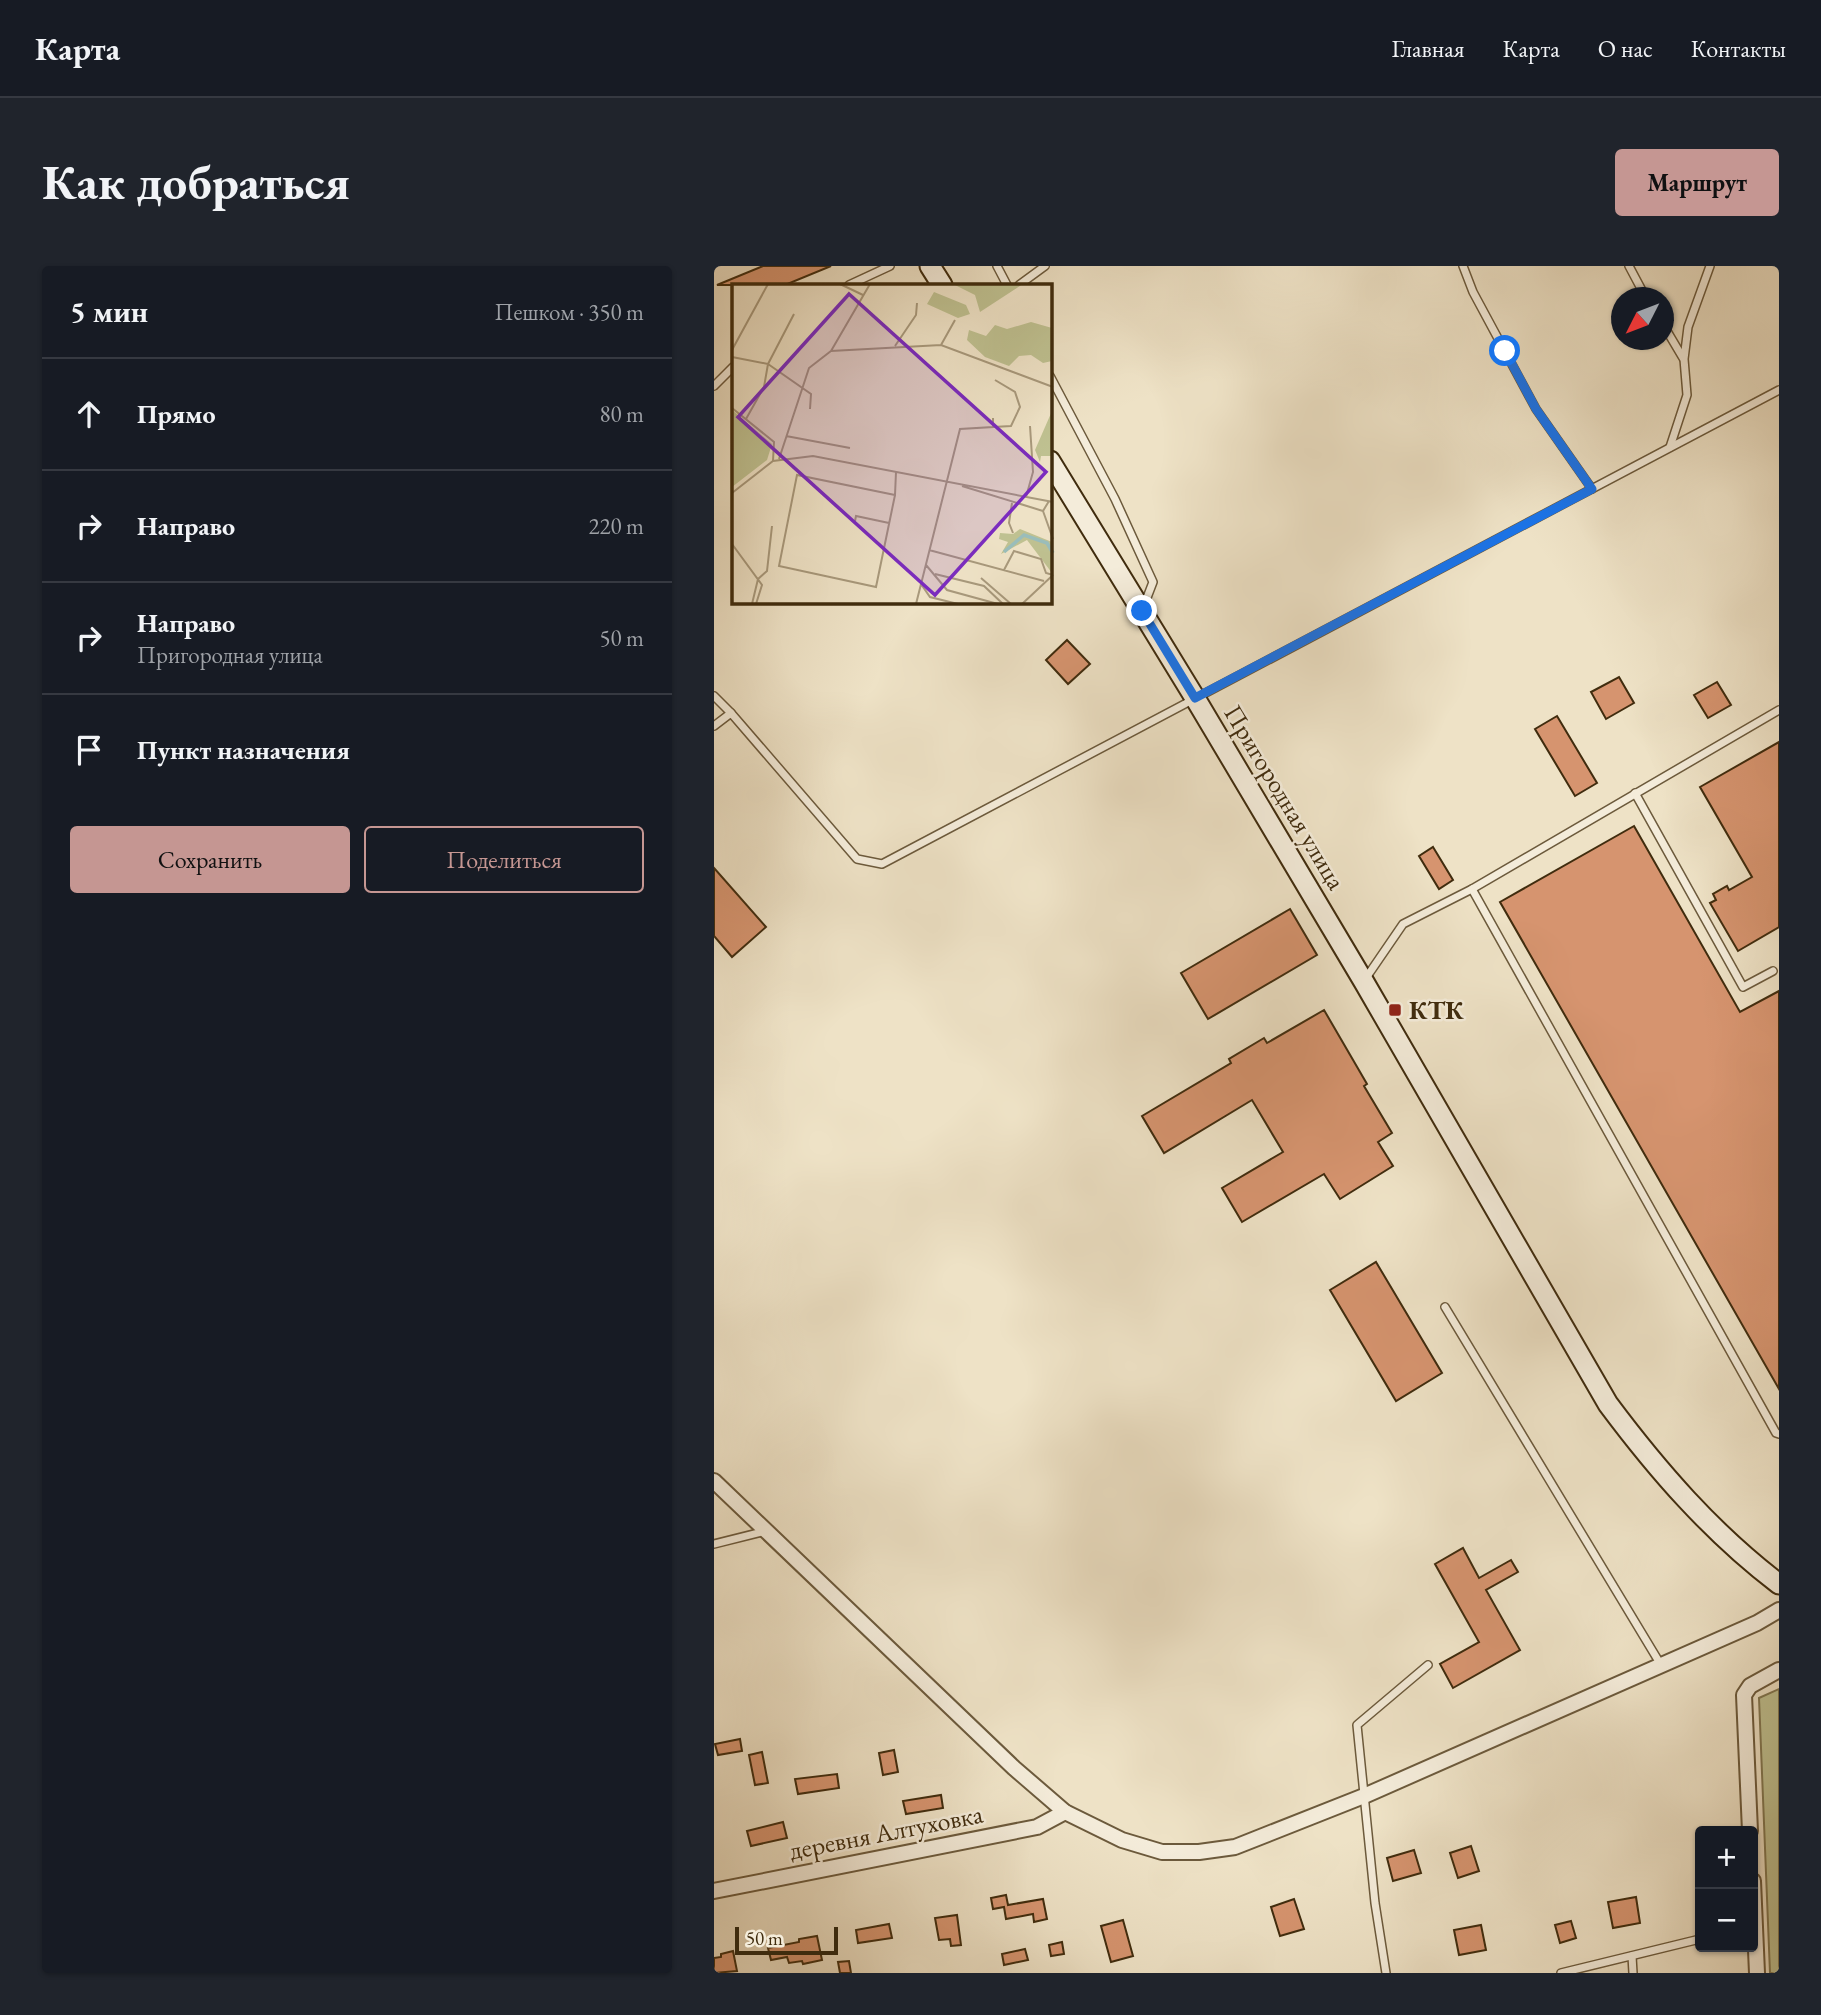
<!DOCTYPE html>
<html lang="ru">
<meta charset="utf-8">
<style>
:root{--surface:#171b24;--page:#20242c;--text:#f1f3f6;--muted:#9ea1a6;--line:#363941;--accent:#c59692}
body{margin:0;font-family:"EB Garamond",serif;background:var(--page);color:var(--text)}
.controls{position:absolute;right:21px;bottom:21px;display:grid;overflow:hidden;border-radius:7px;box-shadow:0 2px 5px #0004}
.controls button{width:63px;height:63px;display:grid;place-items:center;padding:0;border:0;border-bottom:2px solid var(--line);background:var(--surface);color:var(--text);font:35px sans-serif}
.compass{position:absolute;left:897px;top:21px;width:63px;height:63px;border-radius:50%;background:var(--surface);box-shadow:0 2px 5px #0004;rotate:228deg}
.scale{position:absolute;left:21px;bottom:18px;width:103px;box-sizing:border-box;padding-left:7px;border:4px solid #402c0e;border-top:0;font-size:19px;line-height:24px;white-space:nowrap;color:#402c0e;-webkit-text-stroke:5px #f4ecda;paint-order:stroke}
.stop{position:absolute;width:21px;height:21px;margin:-16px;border:5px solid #1a73e8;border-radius:50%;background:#fff}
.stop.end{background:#1a73e8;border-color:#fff;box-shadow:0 2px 7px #0008}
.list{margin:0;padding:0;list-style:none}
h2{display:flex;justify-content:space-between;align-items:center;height:91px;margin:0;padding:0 28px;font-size:30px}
h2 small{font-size:23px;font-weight:400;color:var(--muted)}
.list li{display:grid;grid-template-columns:46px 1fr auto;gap:21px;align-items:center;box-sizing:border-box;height:112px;padding:0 28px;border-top:2px solid var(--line)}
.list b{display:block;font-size:26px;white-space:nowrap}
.list p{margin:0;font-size:23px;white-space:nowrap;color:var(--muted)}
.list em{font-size:23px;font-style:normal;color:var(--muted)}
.actions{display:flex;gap:14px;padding:21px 28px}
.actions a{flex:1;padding:16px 0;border:2px solid var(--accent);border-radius:7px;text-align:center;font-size:24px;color:var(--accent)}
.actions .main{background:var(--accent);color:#111}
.icon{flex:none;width:38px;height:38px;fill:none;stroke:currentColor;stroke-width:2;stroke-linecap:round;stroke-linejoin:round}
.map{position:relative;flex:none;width:1065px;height:1707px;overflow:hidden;border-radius:7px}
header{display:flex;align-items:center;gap:42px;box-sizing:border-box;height:98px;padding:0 35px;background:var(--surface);border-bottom:2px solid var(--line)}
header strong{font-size:33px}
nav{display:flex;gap:38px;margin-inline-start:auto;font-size:24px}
.intro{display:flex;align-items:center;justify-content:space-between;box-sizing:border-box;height:168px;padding:0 42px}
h1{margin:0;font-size:49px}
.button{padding:18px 32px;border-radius:7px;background:var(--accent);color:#111;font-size:24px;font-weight:700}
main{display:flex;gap:42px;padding:0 42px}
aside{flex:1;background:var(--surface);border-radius:7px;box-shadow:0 2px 5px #0004}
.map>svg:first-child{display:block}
.green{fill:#bfc191;stroke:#807650;stroke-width:2}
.building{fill:#d6946f;stroke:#402c0e;stroke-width:2}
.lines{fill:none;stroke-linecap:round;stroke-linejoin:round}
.lane-casing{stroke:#6c5a3c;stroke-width:10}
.street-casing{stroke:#6c5a3c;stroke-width:18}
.secondary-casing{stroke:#402c0e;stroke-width:23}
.lane{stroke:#f4ecda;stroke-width:7}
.street{stroke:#f4ecda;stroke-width:14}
.secondary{stroke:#f4ecda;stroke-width:19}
.route{stroke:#1a73e8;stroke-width:9}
.poi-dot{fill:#8f2418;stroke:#f4ecda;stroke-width:2.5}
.labels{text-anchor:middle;stroke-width:5;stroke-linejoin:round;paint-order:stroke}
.street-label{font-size:26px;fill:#402c0e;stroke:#f4ecda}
.poi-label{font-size:26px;font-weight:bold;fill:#402c0e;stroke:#f4ecda;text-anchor:start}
.inset-river{fill:none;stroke:#9abdba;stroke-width:3.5}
.inset-road{fill:none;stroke:#a8997c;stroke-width:2}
.view{fill:#7b2cbf;fill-opacity:0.15;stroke:#7b2cbf;stroke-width:3.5}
.inset-edge{fill:none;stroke:#402c0e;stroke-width:3.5}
</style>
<header>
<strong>Карта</strong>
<nav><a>Главная</a><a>Карта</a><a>О нас</a><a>Контакты</a></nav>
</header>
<div class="intro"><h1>Как добраться</h1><a class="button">Маршрут</a></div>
<main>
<aside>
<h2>5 мин<small>Пешком · 350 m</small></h2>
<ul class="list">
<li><svg class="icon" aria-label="ahead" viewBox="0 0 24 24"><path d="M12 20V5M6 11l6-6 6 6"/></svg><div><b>Прямо</b></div><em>80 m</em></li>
<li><svg class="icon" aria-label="right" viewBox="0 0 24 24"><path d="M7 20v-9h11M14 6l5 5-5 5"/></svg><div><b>Направо</b></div><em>220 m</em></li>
<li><svg class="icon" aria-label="right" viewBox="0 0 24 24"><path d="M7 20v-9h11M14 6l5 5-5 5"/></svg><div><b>Направо</b><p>Пригородная улица</p></div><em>50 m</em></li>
<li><svg class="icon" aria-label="arrive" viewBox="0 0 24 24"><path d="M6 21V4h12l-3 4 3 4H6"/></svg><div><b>Пункт назначения</b></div></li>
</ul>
<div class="actions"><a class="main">Сохранить</a><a>Поделиться</a></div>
</aside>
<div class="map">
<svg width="1065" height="1707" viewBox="0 0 1065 1707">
<rect width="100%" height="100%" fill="#eee2c6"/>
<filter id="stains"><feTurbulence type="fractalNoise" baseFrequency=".00286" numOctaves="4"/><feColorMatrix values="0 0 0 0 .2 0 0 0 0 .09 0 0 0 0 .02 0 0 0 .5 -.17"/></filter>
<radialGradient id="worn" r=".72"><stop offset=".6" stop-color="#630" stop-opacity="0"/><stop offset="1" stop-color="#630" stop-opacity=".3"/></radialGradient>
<path class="green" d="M1065,1423V1707H1056L1045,1432Z"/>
<g class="building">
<path d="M49,0H117L71,19H3Z"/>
<path d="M353,374L376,398L354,418L332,394Z"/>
<path d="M905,411L920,437L892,453L877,426Z"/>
<path d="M1003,416L1017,439L994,452L980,429Z"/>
<path d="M843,450L883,517L861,530L821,463Z"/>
<path d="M1065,476V661L1024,685L996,637L1002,634L999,628L1013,620L1015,624L1038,611L986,521Z"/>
<path d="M920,560L1026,746L1065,725V1123L786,636Z"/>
<path d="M719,581L739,614L725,623L705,590Z"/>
<path d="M0,602L52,661L18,691L0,670Z"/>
<path d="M576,643L603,689L494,753L467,707Z"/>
<path d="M610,744L653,818L650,820L678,867L664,876L679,900L626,933L610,908L528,956L508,922L569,886L538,834L450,887L428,850L517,797L515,793L550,772L553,777Z"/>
<path d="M662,996L728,1107L682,1135L616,1024Z"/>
<path d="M749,1282L765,1312L797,1294L804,1306L772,1324L806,1384L739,1422L726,1398L765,1376L721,1298Z"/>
<path d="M26,1473L28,1485L4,1489L1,1478Z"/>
<path d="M180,1484L184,1506L169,1509L165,1487Z"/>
<path d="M48,1486L54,1517L41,1519L35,1489Z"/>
<path d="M123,1508L125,1522L84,1528L81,1513Z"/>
<path d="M227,1529L229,1542L192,1548L189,1535Z"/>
<path d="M69,1556L73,1572L37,1580L33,1565Z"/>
<path d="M757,1580L765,1605L744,1612L736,1587Z"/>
<path d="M700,1584L707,1607L679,1615L673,1592Z"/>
<path d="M292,1629L294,1639L329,1633L333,1653L320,1656L319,1648L292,1653L290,1641L279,1643L277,1632Z"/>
<path d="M922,1631L926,1657L899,1662L894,1636Z"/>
<path d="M580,1633L590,1663L566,1670L557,1641Z"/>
<path d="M243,1649L247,1679L237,1680L236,1673L225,1674L221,1652Z"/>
<path d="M409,1654L419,1690L397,1696L387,1660Z"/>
<path d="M857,1655L862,1672L846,1677L841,1659Z"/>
<path d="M175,1658L178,1672L144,1677L142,1664Z"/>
<path d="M767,1659L772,1684L745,1689L740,1664Z"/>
<path d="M103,1670L108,1694L89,1698L88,1695L75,1697L73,1691L57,1694L54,1682L85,1676V1673Z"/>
<path d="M348,1676L350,1688L337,1690L335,1679Z"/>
<path d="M311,1683L314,1694L290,1699L288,1688Z"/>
<path d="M19,1685L23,1705L0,1707V1692L7,1691V1688Z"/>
<path d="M135,1695L137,1707H126L124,1696Z"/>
</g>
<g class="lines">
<g class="lane-casing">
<g id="lane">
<path d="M283,0L293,19"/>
<path d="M749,0L759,26L822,143L878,223"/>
<path d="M915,0L932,32"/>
<path d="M135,19L176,0"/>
<path d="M305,19L331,0"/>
<path d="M950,60L969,92"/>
<path d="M336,110L401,233L439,316L429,342"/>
<path d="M0,120L19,101"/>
<path d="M956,181L973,129L970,93L974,61L996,0"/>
<path d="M0,430L17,447"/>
<path d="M0,460L17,447L143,593L168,598L1065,124"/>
<path d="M921,527L1029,721L1059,705"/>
<path d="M758,623L1062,1167L1065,1168"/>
<path d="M652,712L689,658L758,623L1065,444"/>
<path d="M731,1041L947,1399"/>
<path d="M0,1278L52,1265"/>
<path d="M918,1690L919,1707"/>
<path d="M672,1707L661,1637L643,1459L714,1399"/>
<path d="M847,1707L986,1673"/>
</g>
</g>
<g class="street-casing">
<g id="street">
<path d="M0,1215L300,1502L351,1546L408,1574L448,1586H485L521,1581L650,1530L1043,1357L1065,1344"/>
<path d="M1036,1565L1030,1429L1036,1420L1065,1404"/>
<path d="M1039,1615L1043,1707"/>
<path d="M0,1625L323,1561L351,1546"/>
</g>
</g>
<g class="secondary-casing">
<g id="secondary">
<path d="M216,0L228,19"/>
<path d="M336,195L481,432L650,716L894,1138C944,1205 998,1267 1065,1318"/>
</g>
</g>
<use href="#lane" class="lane"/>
<use href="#street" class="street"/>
<use href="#secondary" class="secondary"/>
</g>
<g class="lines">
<path class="route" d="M428,345L481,432L878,223L822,143L791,85"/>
</g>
<rect class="poi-dot" x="674" y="737" width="14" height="14" rx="3.5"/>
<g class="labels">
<g class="street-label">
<text transform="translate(571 531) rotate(59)" y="9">Пригородная улица</text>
<text transform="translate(172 1566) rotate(-11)" y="9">деревня Алтуховка</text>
</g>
<g class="poi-label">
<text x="695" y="753">КТК</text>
</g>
</g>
<g transform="translate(18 18)">
<rect width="320" height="320" fill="#eee2c6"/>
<path d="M291,0L248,28L243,11L223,1ZM202,8L234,21L238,30L226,34L195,20ZM299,38L320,44V77L311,79L299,71L287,72L277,82L253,73L235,56L237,46L254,52L263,41L275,45ZM0,126L40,160L35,176L0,203ZM320,127V172H309L308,178L303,166ZM288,245L320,258V289L295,256L269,270L276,258L267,255L268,249L281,250Z" fill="#bfc191"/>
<path class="inset-river" d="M272,268L292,251L315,259L321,269"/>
<path class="inset-road" d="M108,0L131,11M62,30L36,80L79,110L78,125M209,61L223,36M163,62L184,31L185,19M0,66L36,0M99,67L138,0M0,73L36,80L32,103L14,135M0,124L42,158L41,177M261,143L279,142L288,123L283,108L263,96M54,152L118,164M47,175L77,84L99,67L209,61L321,103M230,202L311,227L317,217M0,209L41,177L81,172L321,218M163,211L144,303L47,282L65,191L163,211L164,188M294,213L301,188L298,142M280,219L277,239L281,249M311,227L321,255M123,237L124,232L157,239M0,260L30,301L24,320M197,266L312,297M194,281L215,306L266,320M272,286L282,267L309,275L314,289L321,291M203,290L252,302L271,320M249,294L279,320M189,300L198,313L226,320M20,320L26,295L35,287L40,242M184,320L228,145L261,143V134M290,320L321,291"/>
<path class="view" d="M117,10L314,188L203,311L6,133Z"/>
<rect width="320" height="320" class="inset-edge"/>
</g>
<rect width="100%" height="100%" filter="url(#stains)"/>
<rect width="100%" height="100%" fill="url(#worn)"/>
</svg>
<div class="controls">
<button>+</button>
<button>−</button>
</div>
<svg class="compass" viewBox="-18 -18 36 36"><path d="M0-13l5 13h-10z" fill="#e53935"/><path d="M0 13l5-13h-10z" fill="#9ea1a6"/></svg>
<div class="scale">50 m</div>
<div class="stop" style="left:791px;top:85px"></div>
<div class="stop end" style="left:428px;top:345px"></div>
</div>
</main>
